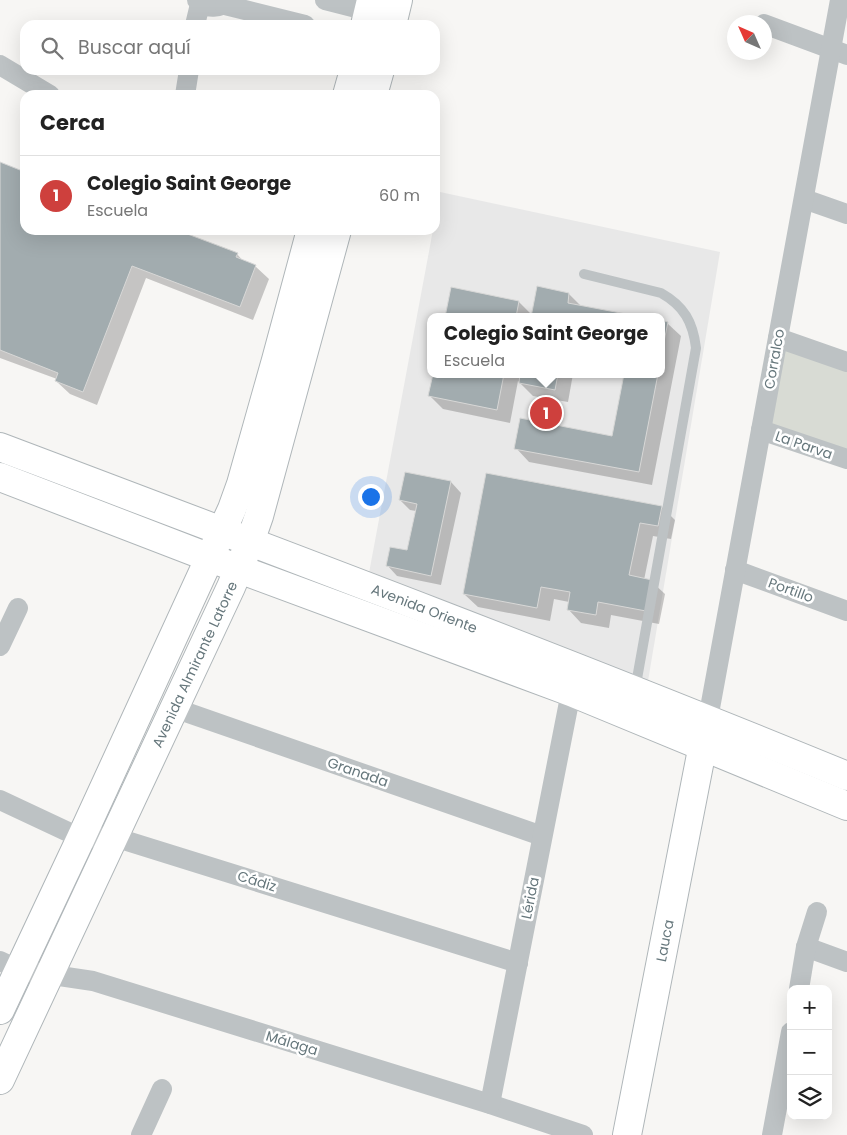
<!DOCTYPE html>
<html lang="es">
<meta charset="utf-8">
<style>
:root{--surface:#fff;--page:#f2f2f2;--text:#222;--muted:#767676;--line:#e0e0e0;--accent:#ce403d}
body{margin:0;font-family:Poppins,sans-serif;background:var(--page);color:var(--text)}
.controls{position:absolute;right:15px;bottom:15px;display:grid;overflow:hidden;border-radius:10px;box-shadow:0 5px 20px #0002}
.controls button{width:45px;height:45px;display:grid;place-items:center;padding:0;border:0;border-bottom:1px solid var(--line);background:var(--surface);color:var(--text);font:25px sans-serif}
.compass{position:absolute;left:727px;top:15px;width:45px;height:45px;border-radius:50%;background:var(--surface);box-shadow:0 5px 20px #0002;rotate:315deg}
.you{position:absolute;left:370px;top:496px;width:18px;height:18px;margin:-12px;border:4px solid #fff;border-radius:50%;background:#1a73e8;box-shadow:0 0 0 8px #1a73e833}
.badge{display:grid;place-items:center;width:32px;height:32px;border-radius:50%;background:var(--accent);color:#fff;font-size:16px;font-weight:700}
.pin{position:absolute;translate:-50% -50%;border:2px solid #fff;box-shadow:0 1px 5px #0006}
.popup{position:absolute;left:427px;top:313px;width:238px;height:65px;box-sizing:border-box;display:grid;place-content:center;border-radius:10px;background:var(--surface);filter:drop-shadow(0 1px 4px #0005);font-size:16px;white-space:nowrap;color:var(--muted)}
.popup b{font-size:19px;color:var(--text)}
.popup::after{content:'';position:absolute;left:50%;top:100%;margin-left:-10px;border:10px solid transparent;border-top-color:var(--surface)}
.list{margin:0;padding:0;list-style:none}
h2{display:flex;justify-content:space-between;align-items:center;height:65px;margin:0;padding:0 20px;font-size:21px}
h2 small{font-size:16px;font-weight:400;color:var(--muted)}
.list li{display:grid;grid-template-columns:32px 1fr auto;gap:15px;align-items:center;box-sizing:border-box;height:80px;padding:0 20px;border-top:1px solid var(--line)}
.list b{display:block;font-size:19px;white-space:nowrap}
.list p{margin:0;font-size:16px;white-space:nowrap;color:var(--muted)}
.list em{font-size:16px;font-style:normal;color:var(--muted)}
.icon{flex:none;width:28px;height:28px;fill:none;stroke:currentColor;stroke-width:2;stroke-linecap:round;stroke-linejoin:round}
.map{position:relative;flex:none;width:847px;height:1135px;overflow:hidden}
.search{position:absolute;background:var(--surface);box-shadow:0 5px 20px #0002;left:20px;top:20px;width:420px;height:55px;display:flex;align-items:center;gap:12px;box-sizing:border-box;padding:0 18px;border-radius:15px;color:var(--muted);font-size:19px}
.panel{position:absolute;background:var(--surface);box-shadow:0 5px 20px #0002;left:20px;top:90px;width:420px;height:145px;border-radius:15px}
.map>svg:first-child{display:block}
.built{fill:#e8e8e8;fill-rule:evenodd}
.green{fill:#d8dbd4}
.shadow{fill:#0003}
.building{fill:#a2acaf;stroke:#d8d8d7}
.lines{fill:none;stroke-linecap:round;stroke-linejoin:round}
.secondary-casing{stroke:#afb6b9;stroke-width:30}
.lane{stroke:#bdc2c4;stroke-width:10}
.street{stroke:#bdc2c4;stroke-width:20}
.secondary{stroke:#fff;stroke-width:28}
.labels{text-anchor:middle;stroke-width:5;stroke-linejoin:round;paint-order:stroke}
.street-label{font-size:14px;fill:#66777c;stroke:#fff}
</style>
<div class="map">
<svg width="847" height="1135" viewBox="0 0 847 1135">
<rect width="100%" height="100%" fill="#f7f6f4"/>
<path class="built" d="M440,192L720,252L648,681L369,573L433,230H435V220ZM431,317H661V374H431Z"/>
<path class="green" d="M783,347L847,369V452L769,426Z"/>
<g class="shadow">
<path d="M0,163L25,173V230H174L237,254L244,262L255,266L269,279L253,320L146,278L97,405L70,394L56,381L57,379L0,358Z"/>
<path d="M569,294L581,306L636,317H446L519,302L533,316Z"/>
<path d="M661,322L667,323L681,336L652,485L529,462L516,448L613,437L626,374H661Z"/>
<path d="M434,374H573L568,402L533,396L518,381L510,423L443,409L430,396Z"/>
<path d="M451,482L461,493L441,585L397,576L387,565L408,552L416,511L410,510L400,500Z"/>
<path d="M662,507L675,520L671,539L653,536L644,580L651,581L665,594L659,624L611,615L609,628L581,623L568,609L569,602L554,599L550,621L478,607L464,594Z"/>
</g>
<g class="building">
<path d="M0,162L25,172V230H177L238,253L236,257L256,265L240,307L132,266L83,392L55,381L58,373L0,350Z"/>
<path d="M537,286L569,293L568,303L642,317H531Z"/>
<path d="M451,287L519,301L516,317H445Z"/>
<path d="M661,320L668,322L661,356Z"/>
<path d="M433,374H504L497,410L428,396Z"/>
<path d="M520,374H558L555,390L519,383Z"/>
<path d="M624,374H658L639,472L514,449L520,418L612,436Z"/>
<path d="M405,472L451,481L431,576L386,566L390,547L407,550L417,504L399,500Z"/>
<path d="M486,473L662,506L658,526L640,523L629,575L652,580L646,611L598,602L596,615L567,610L570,592L541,587L537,608L463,594Z"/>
</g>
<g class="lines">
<g class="secondary-casing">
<g id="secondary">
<path d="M365,25L371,0"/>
<path d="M392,25L398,0"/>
<path d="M347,95L354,70"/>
<path d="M373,95L380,70"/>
<path id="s1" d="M0,447C283,554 567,661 847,776"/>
<path d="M0,477L239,569L571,692L847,806"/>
<path d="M0,1010L81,838L232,509L241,484L276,360L311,230"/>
<path id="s2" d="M0,1080L231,587L250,542L259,516L337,230"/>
<path id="s3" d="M627,1135L706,729"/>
</g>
</g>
<path class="lane" d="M584,274L661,293C684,306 693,322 696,348L635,690"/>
<g class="street">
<path d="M197,0C206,10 221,8 231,0"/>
<path d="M325,0L380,14"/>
<path d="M225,5L305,25"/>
<path d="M764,24L847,55"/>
<path d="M195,25L200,4"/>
<path d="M0,65L50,95"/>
<path d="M185,95L189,70"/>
<path d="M804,199L847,214"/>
<path d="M778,338L847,362"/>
<path d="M761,430L847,459"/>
<path d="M735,570L847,611"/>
<path d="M0,646L18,608"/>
<path d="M174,708L542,836"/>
<path d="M708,719L840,0"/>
<path d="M0,800L81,838L114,837L518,963"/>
<path d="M806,947L847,962"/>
<path d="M0,961L19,970L93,981L490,1104L583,1135"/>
<path d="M799,989L806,947L817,912"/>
<path d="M490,1104L571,692"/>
<path d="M141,1135L162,1089"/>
<path d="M772,1135L791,1032"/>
</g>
<use href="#secondary" class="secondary"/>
</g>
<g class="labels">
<g class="street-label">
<text transform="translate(774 359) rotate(-80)" y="5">Corralco</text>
<text transform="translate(804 445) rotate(19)" y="5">La Parva</text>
<text transform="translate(791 590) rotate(20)" y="5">Portillo</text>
<text dy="5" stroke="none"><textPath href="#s1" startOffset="454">Avenida Oriente</textPath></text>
<text dy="5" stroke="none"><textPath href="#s2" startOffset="459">Avenida Almirante Latorre</textPath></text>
<text transform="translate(358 772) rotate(19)" y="5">Granada</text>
<text transform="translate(257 881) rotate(17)" y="5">Cádiz</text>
<text transform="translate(530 898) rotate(-79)" y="5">Lérida</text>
<text dy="5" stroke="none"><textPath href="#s3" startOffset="198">Lauca</textPath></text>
<text transform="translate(292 1043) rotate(17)" y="5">Málaga</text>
</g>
</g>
</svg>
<div class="controls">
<button>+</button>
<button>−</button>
<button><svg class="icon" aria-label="layers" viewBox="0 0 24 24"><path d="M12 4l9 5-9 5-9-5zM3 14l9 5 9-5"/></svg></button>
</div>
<svg class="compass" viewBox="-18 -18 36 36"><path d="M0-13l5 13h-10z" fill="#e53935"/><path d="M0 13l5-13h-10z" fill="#767676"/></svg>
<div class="you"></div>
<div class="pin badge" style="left:546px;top:413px">1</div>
<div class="popup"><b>Colegio Saint George</b>Escuela</div>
<div class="search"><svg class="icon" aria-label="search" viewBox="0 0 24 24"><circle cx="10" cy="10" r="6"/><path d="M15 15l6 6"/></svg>Buscar aquí</div>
<section class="panel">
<h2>Cerca<small></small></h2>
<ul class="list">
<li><span class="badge">1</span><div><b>Colegio Saint George</b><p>Escuela</p></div><em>60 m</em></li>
</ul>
</section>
</div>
